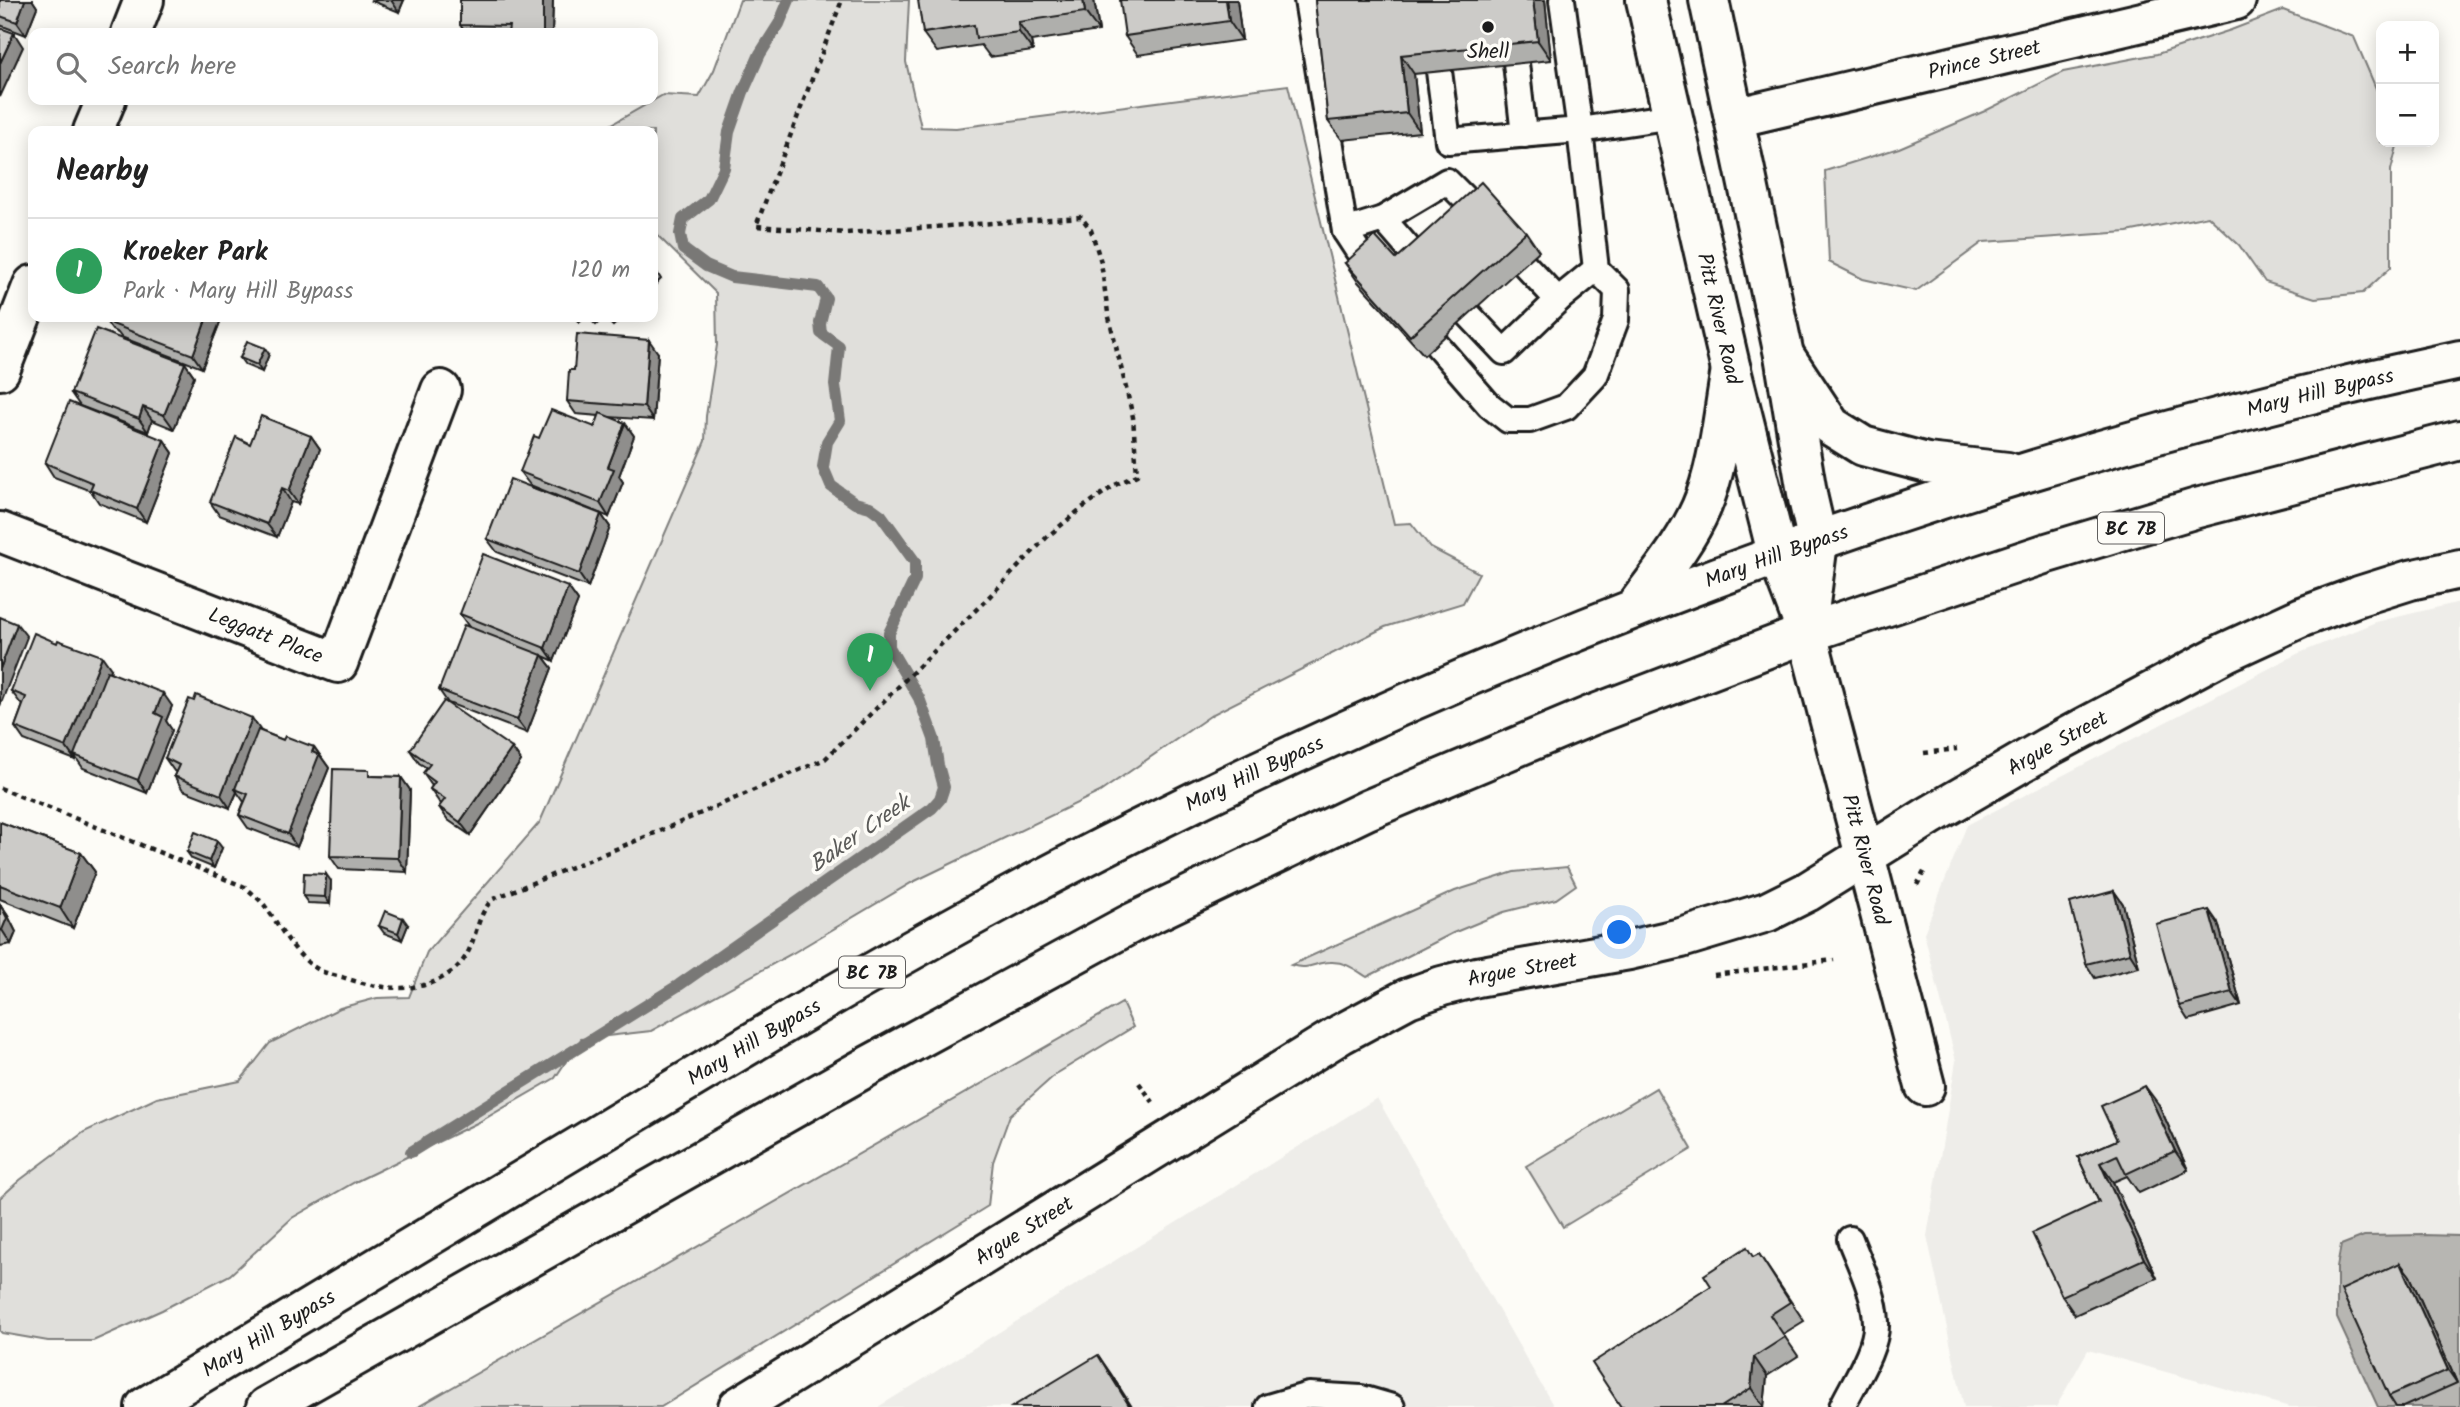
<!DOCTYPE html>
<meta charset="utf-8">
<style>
:root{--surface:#fff;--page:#f6f6f6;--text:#222;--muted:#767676;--line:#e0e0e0;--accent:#ea580c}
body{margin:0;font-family:Kalam,sans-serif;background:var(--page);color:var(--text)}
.controls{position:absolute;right:21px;top:21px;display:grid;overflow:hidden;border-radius:14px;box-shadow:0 4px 18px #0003}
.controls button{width:63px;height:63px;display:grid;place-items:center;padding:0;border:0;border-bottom:2px solid var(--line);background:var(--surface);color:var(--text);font:35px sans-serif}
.you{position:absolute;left:1620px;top:933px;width:24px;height:24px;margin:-18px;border:5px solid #fff;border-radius:50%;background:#1a73e8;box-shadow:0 0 0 10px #1a73e833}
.badge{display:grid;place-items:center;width:46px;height:46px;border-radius:50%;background:var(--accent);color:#fff;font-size:23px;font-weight:700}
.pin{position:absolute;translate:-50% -58px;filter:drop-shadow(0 2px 4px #0008)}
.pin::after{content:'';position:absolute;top:37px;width:24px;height:21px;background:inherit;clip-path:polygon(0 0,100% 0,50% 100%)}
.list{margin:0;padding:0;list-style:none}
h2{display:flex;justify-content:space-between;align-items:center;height:91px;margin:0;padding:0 28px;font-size:30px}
h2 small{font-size:23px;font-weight:400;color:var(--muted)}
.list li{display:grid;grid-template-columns:46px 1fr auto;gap:21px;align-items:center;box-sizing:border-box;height:105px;padding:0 28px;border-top:2px solid var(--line)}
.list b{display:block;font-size:26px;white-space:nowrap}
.list p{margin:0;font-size:23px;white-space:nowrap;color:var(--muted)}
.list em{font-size:23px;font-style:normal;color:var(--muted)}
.icon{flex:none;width:38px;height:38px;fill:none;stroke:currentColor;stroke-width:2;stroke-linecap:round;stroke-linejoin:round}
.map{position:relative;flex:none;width:2460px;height:1407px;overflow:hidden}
.search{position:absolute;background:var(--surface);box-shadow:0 4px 18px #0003;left:28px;top:28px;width:630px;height:77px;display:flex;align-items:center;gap:18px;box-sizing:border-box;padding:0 24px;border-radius:14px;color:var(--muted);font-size:26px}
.panel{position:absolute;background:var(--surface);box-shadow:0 4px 18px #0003;left:28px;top:126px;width:630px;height:196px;border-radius:14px}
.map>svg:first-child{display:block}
.built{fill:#eeede9}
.green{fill:#e0dfdb;stroke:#7e7e7c;stroke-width:2}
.water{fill:#b7b6b2;stroke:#797876;stroke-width:2}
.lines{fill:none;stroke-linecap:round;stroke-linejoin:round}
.stream{stroke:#797876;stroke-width:12}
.lane-casing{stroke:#1c1c1c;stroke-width:30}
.street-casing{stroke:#1c1c1c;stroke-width:44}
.secondary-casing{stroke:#1c1c1c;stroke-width:44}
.highway-casing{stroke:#1c1c1c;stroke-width:44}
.path{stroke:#1c1c1c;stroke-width:4.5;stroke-dasharray:5 5;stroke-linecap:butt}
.lane{stroke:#fdfcf7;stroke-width:24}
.street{stroke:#fdfcf7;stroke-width:38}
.secondary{stroke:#fdfcf7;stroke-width:38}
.highway{stroke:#fdfcf7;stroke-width:38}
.wall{fill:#afafac;stroke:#1c1c1c;stroke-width:2}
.shaded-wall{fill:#8f8e8c;stroke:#1c1c1c;stroke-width:2}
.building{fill:#cccbc8;stroke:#1c1c1c;stroke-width:2}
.poi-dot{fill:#1c1c1c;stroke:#fdfcf7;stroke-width:2.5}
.labels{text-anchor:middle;stroke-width:7;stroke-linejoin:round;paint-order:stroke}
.shield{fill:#fdfcf7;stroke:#605f5e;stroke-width:2}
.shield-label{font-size:19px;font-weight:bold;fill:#1c1c1c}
.poi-label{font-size:21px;fill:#1c1c1c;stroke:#fdfcf7}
.street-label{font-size:21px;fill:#1c1c1c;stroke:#fdfcf7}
.water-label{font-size:23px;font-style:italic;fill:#5a5a58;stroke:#fdfcf7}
</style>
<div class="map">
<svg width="2460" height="1407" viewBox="0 0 2460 1407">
<rect width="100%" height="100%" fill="#fdfcf7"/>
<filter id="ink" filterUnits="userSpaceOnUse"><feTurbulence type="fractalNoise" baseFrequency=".0143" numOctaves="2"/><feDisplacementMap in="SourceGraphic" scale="14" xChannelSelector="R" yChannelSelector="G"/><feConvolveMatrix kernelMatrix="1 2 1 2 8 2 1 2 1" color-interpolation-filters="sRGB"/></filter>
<g filter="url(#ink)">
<g class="built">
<path d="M2460,602V1407H2290L2088,1350L2056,1407H1964L1927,1236L1956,1061L1924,933L1967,825L2297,654L2376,622Z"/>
<path d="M1377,1098L1554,1407H878L927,1377Z"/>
</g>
<g class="green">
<path d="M740,0H909L906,62L921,127L956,128L1288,85L1394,524L1411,523L1431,548L1479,573L1463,603L1385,627L1213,714L1100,792L911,883L793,953L651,1031L581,1039L555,1078L479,1122L355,1182L292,1218L230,1275L162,1310L93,1341H48L2,1333L0,1331V1198L20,1180L84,1132L157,1098L240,1081L270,1043L340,1008L377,998L409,997L427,952L540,822L705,441L706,416L717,345L716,293L653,231V131H600L663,95L699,97L714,70Z"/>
<path d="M2283,10L2354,37L2381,100V142H2398L2391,170V267L2363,293L2315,298L2265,282L2239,245L2208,216L2127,232L1983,242L1916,291L1863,279L1829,262L1825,171L1899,148L1985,111L2063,72L2157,54L2231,30Z"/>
<path d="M1567,867L1576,885L1556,899L1504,912L1453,933L1367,977C1356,970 1345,961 1330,962C1314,962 1310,971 1291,965L1455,891L1514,872Z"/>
<path d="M1122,1003L1133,1027L1056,1074L1010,1115L993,1162L988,1206L661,1407H418Z"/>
<path d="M1656,1088L1692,1149L1563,1227L1526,1166Z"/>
</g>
<path class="water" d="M2423,1235L2460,1236V1407H2378L2337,1318V1267L2341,1245L2364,1236Z"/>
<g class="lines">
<path class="stream" d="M411,1152L679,985L932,808L940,799L944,787L938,765L934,739L919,698L889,647V633L915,579V562L881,515L870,507L855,503L831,486L823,467L827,442L840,421L835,385L839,346L821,333L820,323L826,298L818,287L732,277L706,266L683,249L680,234L683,219L709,199L724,168L729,132L743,92L760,54L779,24L789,0"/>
<g class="lane-casing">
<g id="lane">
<path d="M1307,0L1345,231L1371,271"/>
<path d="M1516,63L1524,135"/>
<path d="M1439,71L1448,141L1580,130L1562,0"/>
<path d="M1383,219L1423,265"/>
<path d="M1345,231L1383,219L1447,181L1480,214"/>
<path d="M1524,264L1558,300"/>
<path d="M1468,314L1504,352L1558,300L1596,269"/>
<path d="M1436,344L1489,405L1508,420H1530L1566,407L1595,376L1616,320L1617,290L1596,269L1580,130L1673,116"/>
<path d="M1268,1407L1309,1395L1361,1398L1392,1407"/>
<path d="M1842,1407C1853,1384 1878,1347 1876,1322C1875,1294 1860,1265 1850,1239"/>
</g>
</g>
<g class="street-casing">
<g id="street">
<path d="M131,33L144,0"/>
<path id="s1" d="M1734,118L2236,0"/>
<path d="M93,131L106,100"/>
<path d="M0,370L33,285"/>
<path id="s2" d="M0,532L338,663L441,390"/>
<path id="s3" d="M1807,633L1925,1086"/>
<path id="s4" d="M738,1407L1341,1034L1408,998L1442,986L1477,977L1629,950L1681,938L1767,912L1807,892L1929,816L2048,747L2226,652L2302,617L2359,596L2410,580L2460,569"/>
</g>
</g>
<g class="secondary-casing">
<g id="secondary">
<path id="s5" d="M1646,0L1731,370L1778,557L1807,633"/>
<path d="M1709,0L1784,355L1808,499L1818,542L1807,627"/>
</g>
</g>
<g class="highway-casing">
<g id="highway">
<path d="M1784,355L1831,426L1863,446L1927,463L2008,472"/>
<path d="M1635,608C1658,576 1685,544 1701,508C1719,467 1723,414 1731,370"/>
<path id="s6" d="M145,1407C292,1319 439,1231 586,1142C765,1034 945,926 1133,832C1552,622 2001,457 2460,360"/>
<path d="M266,1407L870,1065L1132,923L1367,810L1590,716L1807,633L2047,553L2197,508L2460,440"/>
</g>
</g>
<g class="path">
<path d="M1924,753L1957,749"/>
<path d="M0,788L245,887C252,893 259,899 265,906C280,926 294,955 316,968C323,973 333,975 342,977C379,990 428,997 459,965C477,947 474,917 493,899L660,831L825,759L986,600L1047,537L1082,508L1115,485L1137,475L1133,417L1108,313L1101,262L1091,230L1081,217L846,233L756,226L842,0"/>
<path d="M1917,885L1926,868"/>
<path d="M1714,975L1834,960"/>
<path d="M1139,1083L1153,1102"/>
</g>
<use href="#lane" class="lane"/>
<use href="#street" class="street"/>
<use href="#secondary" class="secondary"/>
<use href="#highway" class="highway"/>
</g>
<g class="wall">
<path d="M0,0H33V1L37,7L26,35L0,25Z"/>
<path d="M370,0H404L399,12Z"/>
<path d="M460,0H553L552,33H466L460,25Z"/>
<path d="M1094,0L1099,31L1031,41L1033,51L990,57L981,45L937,52L923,33Z"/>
<path d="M1237,0L1242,40L1138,55L1125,36Z"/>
<path d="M1315,0H1545L1551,60L1414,74L1420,132L1342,140L1328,121Z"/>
<path d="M1526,232L1539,251L1424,355L1358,282L1345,263L1396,259Z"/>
<path d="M653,266L661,279L653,287Z"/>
<path d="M103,317H222L202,368L121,337L118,333L112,330Z"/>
<path d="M588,317H623L613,326L604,317L596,325Z"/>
<path d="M658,353L653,420L609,417L625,423L634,436L619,476L623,482L609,517L530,485L520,472L539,438L595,427L599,416L576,414L567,401L574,370Z"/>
<path d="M269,354L262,372L245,365L240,358Z"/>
<path d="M185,363L194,376L174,429L152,420L148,432L80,406L71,393Z"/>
<path d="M311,436L320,449L298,504L291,502L277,537L219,515L210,502L250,444Z"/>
<path d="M164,440L173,453L146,522L99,503L91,491L54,477L45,463Z"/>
<path d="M601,514L610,527L588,587L497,552L487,539Z"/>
<path d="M568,587L578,601L554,661L543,656L552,668L527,733L448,703L439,690L469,627L460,614Z"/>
<path d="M111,669L110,672L172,706L166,721L172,730L147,793L83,768L76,758L75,760L24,740L15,727L23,705L21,704L11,691Z"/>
<path d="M261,731L283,740L314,747L329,768L297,847L248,828L239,815L244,802L237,792L230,808L183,790L174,776L176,772L174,771L165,758Z"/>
<path d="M512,748L521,761L470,835L448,820L439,807L442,804L439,802L430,789L432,786L423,773L427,768L419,763L410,750Z"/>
<path d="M373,776L401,777L410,790L407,872L339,869L330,856Z"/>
<path d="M0,822L81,853L95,872L73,928L0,899Z"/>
<path d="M222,848L214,868L192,859L187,852Z"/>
<path d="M331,881L330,904L308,903L303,896Z"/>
<path d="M2114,891L2123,904L2139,967L2095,978L2086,964Z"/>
<path d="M0,904L8,916L16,932L11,944L0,946Z"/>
<path d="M2218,923L2241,1005L2188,1020L2179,1006Z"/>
<path d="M408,925L402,940L384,933L379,926Z"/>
<path d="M2159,1105L2188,1170L2139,1193L2127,1176L2113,1182L2157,1278L2075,1315L2062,1296L2099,1202L2078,1157L2117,1140Z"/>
<path d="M1759,1254L1804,1321L1783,1334L1798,1356L1767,1376L1764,1407H1621L1711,1286Z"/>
<path d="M2400,1263L2410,1276L2457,1383L2403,1407H2396L2389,1396Z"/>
</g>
<g class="shaded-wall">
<path d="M25,0H33V1L37,7L26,35L17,22Z"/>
<path d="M391,0H404L399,12Z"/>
<path d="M543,0H553L552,33H543Z"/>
<path d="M1083,0H1094L1099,31L1085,12Z"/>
<path d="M1226,0H1237L1242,40L1229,21Z"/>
<path d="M1533,0H1545L1551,60L1538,41Z"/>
<path d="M1018,22L1031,41L1033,51L1019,32Z"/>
<path d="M14,33L23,47L0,97V63Z"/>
<path d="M1401,55L1414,74L1420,132L1407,113Z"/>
<path d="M207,317H222L202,368L193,355Z"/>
<path d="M575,317H585L579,323Z"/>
<path d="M649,340L658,353L653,420L644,407Z"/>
<path d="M265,348L269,354L262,372L257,365Z"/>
<path d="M185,363L194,376L174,429L164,415Z"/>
<path d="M143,407L152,420L148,432L139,419Z"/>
<path d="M625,423L634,436L619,476L623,482L609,517L600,503L608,467Z"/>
<path d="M311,436L320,449L298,504L289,491Z"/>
<path d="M164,440L173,453L146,522L137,509Z"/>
<path d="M282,488L291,502L277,537L267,524Z"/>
<path d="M601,514L610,527L588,587L579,574Z"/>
<path d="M568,587L578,601L554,661L545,648Z"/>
<path d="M17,624L27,637L0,706V669Z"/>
<path d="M542,655L552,668L527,733L517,720Z"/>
<path d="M102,656L111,669L77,756L74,755L76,758L75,760L66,747Z"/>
<path d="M163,693L172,706L166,721L172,730L147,793L138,780L155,713Z"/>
<path d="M252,718L261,731L235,789L237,792L230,808L221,795Z"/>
<path d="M314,747L329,768L297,847L288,834Z"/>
<path d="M512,748L521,761L470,835L460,822Z"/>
<path d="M401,777L410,790L407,872L398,858Z"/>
<path d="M217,841L222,848L214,868L209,861Z"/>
<path d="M81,853L95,872L73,928L60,908Z"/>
<path d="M326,874L331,881L330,904L325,897Z"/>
<path d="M2114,891L2123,904L2139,967L2130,953Z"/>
<path d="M0,904L8,916L16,932L11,944L2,930Z"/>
<path d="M2209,910L2218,923L2241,1005L2232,992Z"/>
<path d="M403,918L408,925L402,940L398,933Z"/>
<path d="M2145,1086L2159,1105L2188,1170L2175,1151Z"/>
<path d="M2100,1163L2113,1182L2157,1278L2144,1259Z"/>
<path d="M2400,1263L2410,1276L2457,1383L2448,1370Z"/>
<path d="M1098,1355L1111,1374L1132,1407H1130Z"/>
<path d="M1754,1357L1767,1376L1764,1407L1751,1388Z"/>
</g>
<g class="building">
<path d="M0,0H25L17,22L0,16Z"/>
<path d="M460,0H543V33H508L509,26L460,25Z"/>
<path d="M918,0H1083L1085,12L1018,22L1019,32L976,38L974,25L923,33Z"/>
<path d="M1120,0H1226L1229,21L1125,36Z"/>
<path d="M1315,0H1533L1538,41L1401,55L1407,113L1328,121Z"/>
<path d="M0,28L14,33L0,63Z"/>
<path d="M1481,182L1526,232L1410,336L1345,263L1375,236L1396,259Z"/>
<path d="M103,317H207L193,355L112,324L113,321Z"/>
<path d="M96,329L185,363L164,415L143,407L139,419L71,393Z"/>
<path d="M577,334L649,340L644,407L567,401L569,370H574Z"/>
<path d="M247,341L265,348L257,365L240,358Z"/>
<path d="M69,402L164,440L137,509L90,490L93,483L45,463Z"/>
<path d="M551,410L595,427L600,413L625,423L608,467L614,469L600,503L520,472L534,436L539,438Z"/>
<path d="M261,416L311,436L289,491L282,488L267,524L210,502L236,437L250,444Z"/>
<path d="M510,479L601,514L579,574L487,539Z"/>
<path d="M483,554L568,587L545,648L460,614Z"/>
<path d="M0,617L17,624L0,669Z"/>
<path d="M464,625L542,655L517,720L439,690Z"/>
<path d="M34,633L57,643L58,640L102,656L66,747L15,727L26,697L11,691Z"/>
<path d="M107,671L163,693L155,713L163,717L138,780L74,755Z"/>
<path d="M196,695L252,718L221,795L174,776L179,765L165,758L189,699L194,701Z"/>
<path d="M444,701L512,748L460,822L439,807L445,799L430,789L435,782L423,773L430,764L410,750Z"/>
<path d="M258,730L283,740L285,736L314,747L312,752L319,755L288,834L239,815L248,794L235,789Z"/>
<path d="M333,769L369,770V776L401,777L398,858L330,856Z"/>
<path d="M0,822L81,853L60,908L0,885Z"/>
<path d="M195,832L217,841L209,861L187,852Z"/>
<path d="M304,873L326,874L325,897L303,896Z"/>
<path d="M2114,891L2130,953L2086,964L2070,903Z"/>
<path d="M0,904L7,918L2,930L0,931Z"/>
<path d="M2209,910L2232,992L2179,1006L2156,924Z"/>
<path d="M385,911L403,918L398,933L379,926Z"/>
<path d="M2145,1086L2175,1151L2126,1174L2117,1155L2100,1163L2144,1259L2062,1296L2032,1233L2099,1202L2078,1157L2117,1140L2101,1106Z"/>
<path d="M1747,1247L1753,1257L1759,1254L1790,1302L1770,1315L1785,1337L1754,1357L1751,1388L1721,1407H1621L1592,1363L1711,1286L1704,1275Z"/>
<path d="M2400,1263L2448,1370L2389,1396L2341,1290Z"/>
<path d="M1098,1355L1130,1407H1012Z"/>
</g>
</g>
<circle class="poi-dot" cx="1488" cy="27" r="7"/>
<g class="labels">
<g class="shield">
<rect x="2098" y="512.5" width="66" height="31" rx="5"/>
<rect x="839" y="956.5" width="66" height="31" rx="5"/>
</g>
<g class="shield-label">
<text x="2131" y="535">BC 7B</text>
<text x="872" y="979">BC 7B</text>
</g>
<g class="poi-label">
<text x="1488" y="58">Shell</text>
</g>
<g class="street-label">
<text dy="7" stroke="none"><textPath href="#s1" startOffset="257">Prince Street</textPath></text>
<text dy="7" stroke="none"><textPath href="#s5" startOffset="327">Pitt River Road</textPath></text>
<text dy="7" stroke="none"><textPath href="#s6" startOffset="2412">Mary Hill Bypass</textPath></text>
<text dy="7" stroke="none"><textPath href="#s6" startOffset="1844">Mary Hill Bypass</textPath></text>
<text dy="7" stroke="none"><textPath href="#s2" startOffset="285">Leggatt Place</textPath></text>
<text dy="7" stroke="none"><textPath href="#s4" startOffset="1491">Argue Street</textPath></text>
<text dy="7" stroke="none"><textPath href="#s6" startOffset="1278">Mary Hill Bypass</textPath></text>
<text dy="7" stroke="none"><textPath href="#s3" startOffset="234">Pitt River Road</textPath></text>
<text dy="7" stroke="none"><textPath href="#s4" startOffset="903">Argue Street</textPath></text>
<text dy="7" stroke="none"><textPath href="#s6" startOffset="710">Mary Hill Bypass</textPath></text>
<text dy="7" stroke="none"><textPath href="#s4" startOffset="336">Argue Street</textPath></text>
<text dy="7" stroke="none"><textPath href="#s6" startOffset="144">Mary Hill Bypass</textPath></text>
</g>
<g class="water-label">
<text transform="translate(859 833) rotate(-35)" y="8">Baker Creek</text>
</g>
</g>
</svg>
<div class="controls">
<button>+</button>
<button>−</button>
</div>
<div class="you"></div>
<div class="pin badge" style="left:870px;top:691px;background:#2e9e5b">1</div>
<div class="search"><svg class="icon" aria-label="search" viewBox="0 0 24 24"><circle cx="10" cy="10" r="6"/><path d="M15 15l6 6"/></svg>Search here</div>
<section class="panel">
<h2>Nearby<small></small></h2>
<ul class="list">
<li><span class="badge" style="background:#2e9e5b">1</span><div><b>Kroeker Park</b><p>Park · Mary Hill Bypass</p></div><em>120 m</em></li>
</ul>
</section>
</div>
